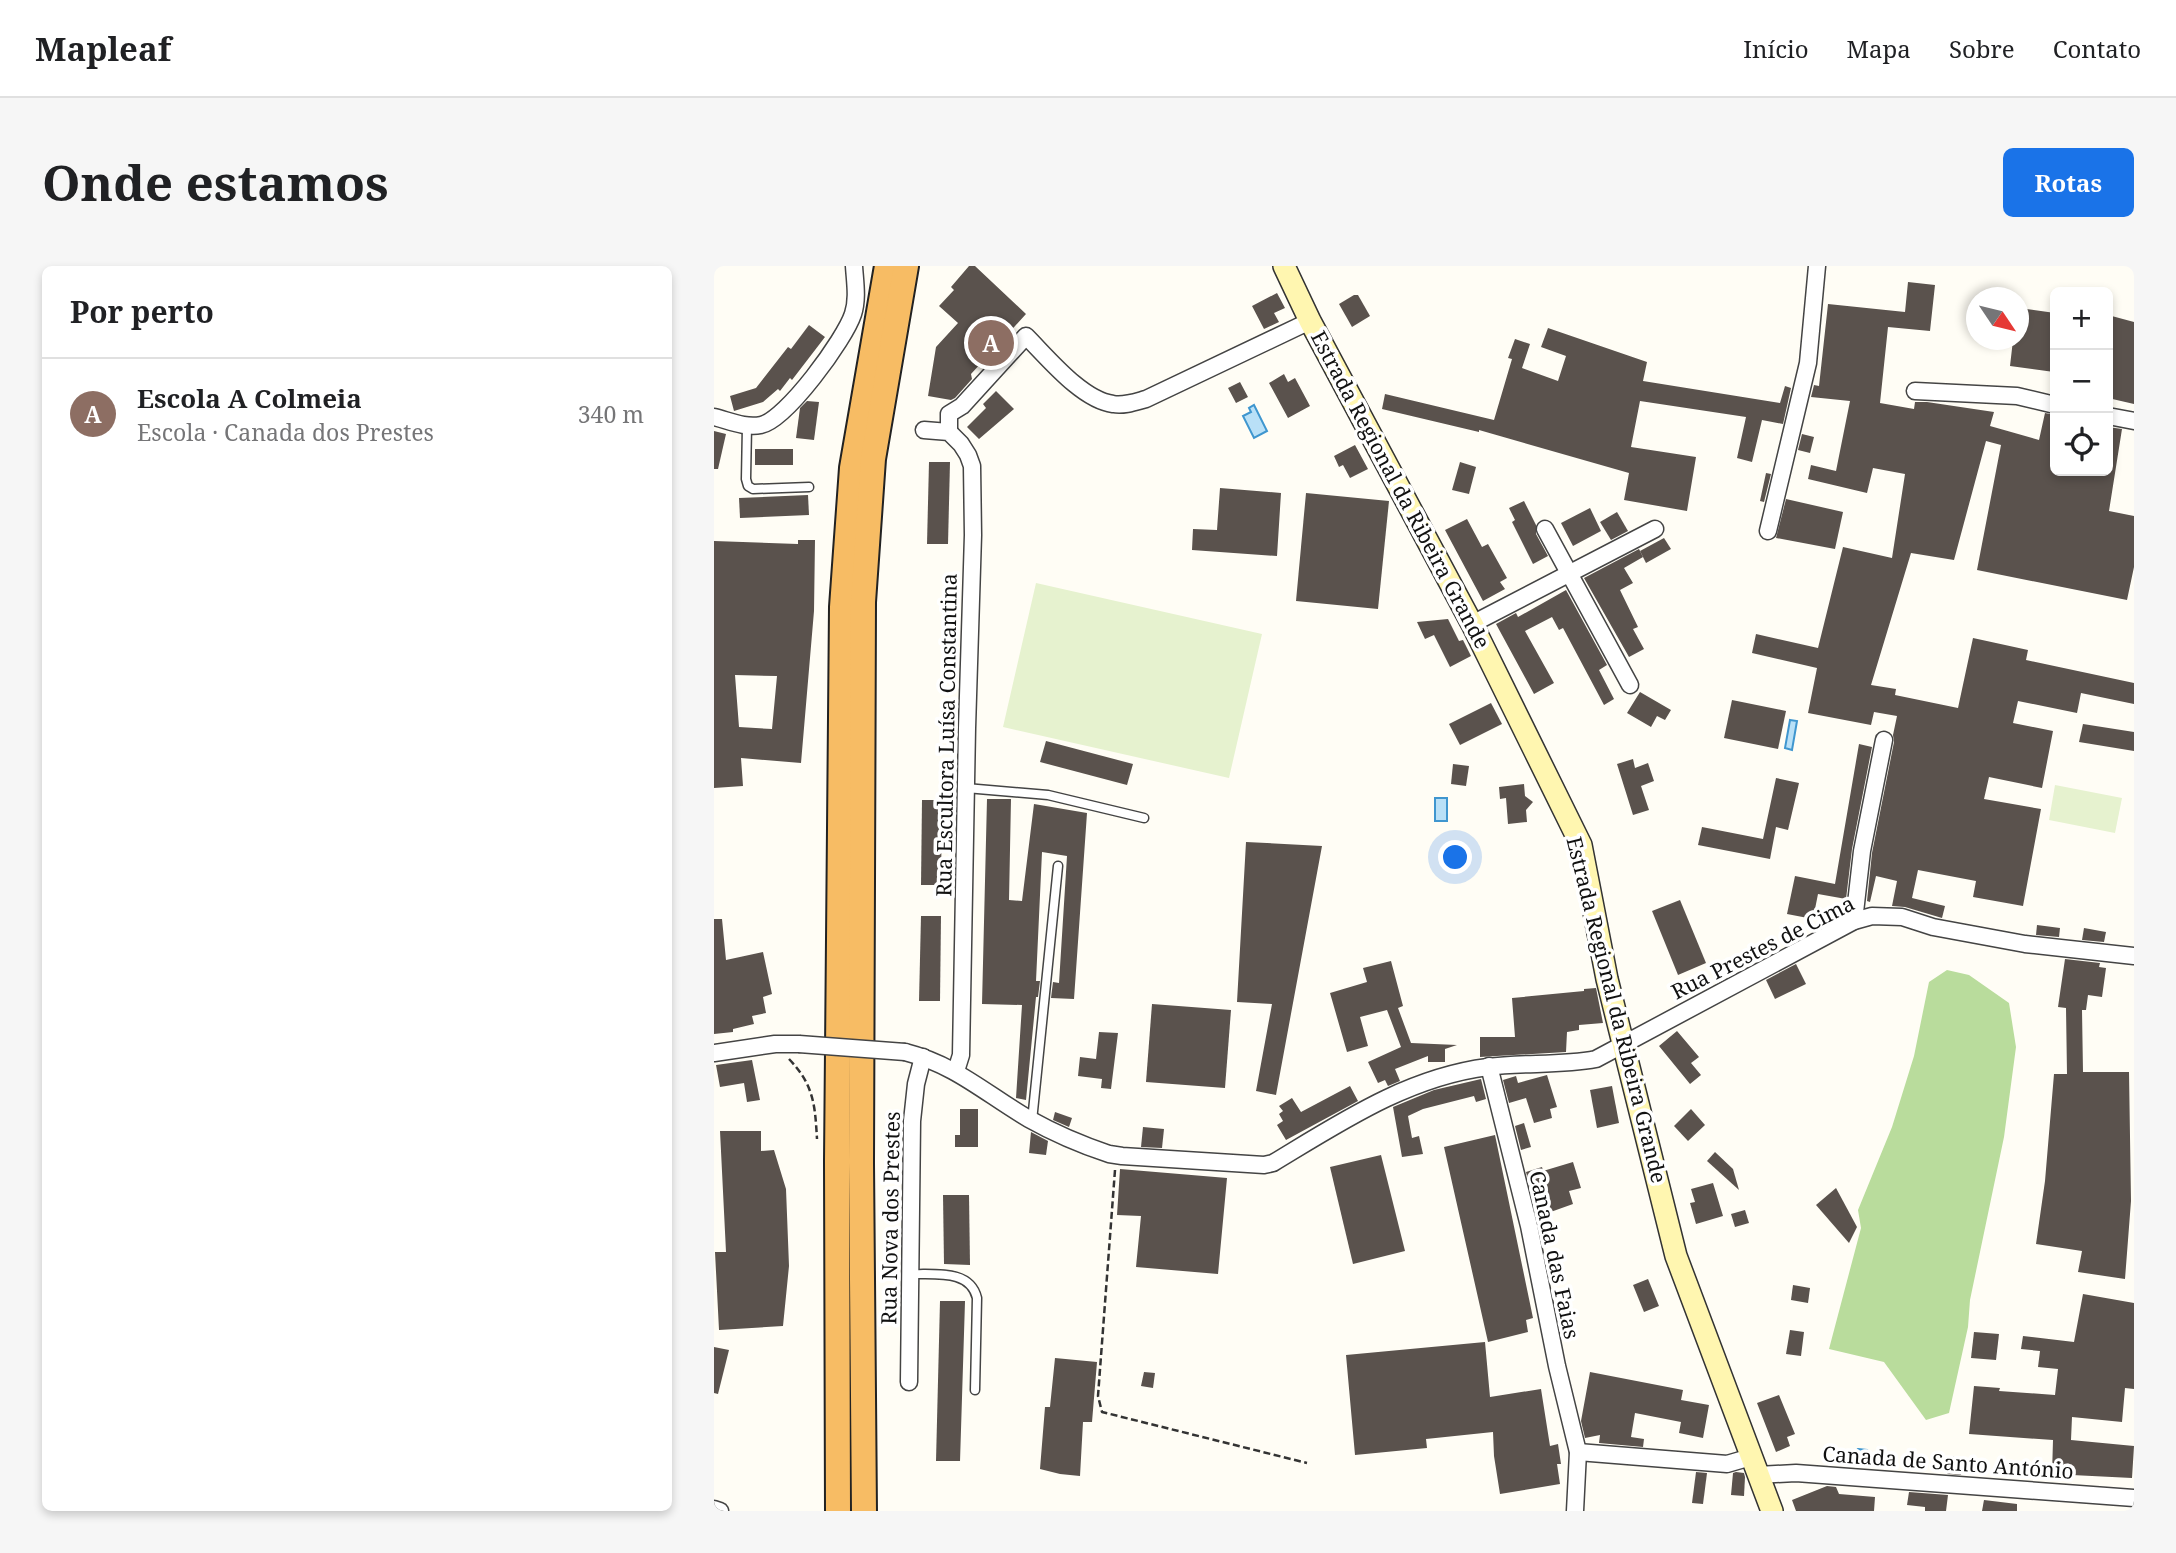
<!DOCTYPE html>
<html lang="pt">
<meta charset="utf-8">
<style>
:root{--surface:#fff;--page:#f6f6f6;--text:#202124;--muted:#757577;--line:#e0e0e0;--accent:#1a73e8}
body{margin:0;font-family:"Noto Serif",serif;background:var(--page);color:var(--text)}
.controls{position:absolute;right:21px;top:21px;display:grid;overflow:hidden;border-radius:10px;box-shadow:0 4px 10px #0003}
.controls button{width:63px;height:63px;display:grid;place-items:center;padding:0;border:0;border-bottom:2px solid var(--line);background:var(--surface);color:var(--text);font:35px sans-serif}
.compass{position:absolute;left:1252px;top:21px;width:63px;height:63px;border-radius:50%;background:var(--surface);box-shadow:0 4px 10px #0003;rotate:125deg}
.you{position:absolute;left:742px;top:592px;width:24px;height:24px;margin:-18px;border:5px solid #fff;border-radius:50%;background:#1a73e8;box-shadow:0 0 0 10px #1a73e833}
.badge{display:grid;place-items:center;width:46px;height:46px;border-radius:50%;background:var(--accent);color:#fff;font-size:23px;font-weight:700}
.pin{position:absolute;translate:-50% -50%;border:4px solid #fff;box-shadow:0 2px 7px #0006}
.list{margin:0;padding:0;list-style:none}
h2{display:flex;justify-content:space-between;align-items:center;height:91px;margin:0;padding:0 28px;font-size:30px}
h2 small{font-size:23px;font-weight:400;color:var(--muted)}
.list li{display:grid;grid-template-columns:46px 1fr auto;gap:21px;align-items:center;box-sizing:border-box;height:112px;padding:0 28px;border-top:2px solid var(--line)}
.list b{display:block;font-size:26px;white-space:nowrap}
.list p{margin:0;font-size:23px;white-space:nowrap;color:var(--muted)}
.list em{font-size:23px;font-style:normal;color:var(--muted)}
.icon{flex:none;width:38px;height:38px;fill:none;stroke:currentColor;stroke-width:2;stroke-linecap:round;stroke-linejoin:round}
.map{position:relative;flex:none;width:1420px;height:1245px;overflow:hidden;border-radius:10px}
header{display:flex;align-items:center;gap:42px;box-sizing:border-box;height:98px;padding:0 35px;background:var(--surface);border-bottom:2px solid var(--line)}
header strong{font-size:33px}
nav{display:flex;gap:38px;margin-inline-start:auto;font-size:24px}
.intro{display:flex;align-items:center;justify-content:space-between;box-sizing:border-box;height:168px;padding:0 42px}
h1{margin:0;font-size:49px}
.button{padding:18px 32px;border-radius:10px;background:var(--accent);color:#fff;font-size:24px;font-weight:700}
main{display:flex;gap:42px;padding:0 42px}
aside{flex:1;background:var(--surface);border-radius:10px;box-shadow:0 4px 10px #0003}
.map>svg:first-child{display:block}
.forest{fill:#b9dc9c}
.pitch{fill:#e6f2cf}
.water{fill:#b9e0f7;stroke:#3f96cf;stroke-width:2}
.building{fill:#5a524d;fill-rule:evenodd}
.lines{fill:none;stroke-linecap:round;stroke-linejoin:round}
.service-casing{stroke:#444;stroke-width:11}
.minor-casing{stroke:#444;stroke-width:19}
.secondary-casing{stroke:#333;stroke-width:24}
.trunk-casing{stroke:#222;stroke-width:28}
.path{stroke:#333;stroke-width:2.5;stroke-dasharray:7 3.5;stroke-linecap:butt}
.service{stroke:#fff;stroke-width:8}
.minor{stroke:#fff;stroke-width:16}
.secondary{stroke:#fff6b0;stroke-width:21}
.trunk{stroke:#f7bc64;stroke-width:24}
.minor-bridge-casing{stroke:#444;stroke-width:19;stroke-linecap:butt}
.minor-bridge{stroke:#fff;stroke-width:16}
.labels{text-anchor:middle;stroke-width:7;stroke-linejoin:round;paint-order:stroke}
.street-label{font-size:21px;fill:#111;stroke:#fff}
</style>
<header>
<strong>Mapleaf</strong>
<nav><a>Início</a><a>Mapa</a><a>Sobre</a><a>Contato</a></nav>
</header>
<div class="intro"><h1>Onde estamos</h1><a class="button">Rotas</a></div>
<main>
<aside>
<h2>Por perto<small></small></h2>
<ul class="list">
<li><span class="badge" style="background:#8d6e63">A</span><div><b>Escola A Colmeia</b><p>Escola · Canada dos Prestes</p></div><em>340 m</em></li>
</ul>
</aside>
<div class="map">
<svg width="1420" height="1245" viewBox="0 0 1420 1245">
<rect width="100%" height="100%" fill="#fffdf5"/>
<path class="forest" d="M1233,704L1255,709L1295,737L1302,781L1290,871L1256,1034L1254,1061L1235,1147L1212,1154L1170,1096L1115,1083L1147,962L1144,944L1178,861L1200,790L1215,716Z"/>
<g class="pitch">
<path d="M322,317L548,368L515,512L289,461Z"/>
<path d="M1341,519L1408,532L1401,567L1335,554Z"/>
</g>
<g class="water">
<path d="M540,139L553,165L540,172L529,150L537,146L535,142Z"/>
<path d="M1076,454L1083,455L1078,484L1071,482Z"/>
<rect x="721" y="532" width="12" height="23"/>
<path d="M1144,1183L1153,1184L1157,1188V1192L1136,1198L1134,1195L1135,1190Z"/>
</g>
<g class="building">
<path d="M255,0H261L312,48L257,108L258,113L241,132L237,134L214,130L222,81L244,57L225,40L240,24L237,21Z"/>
<path d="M1194,16L1221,19L1216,65L1174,61L1166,137L1200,143L1201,136H1213L1280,146L1276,160L1325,174L1331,147L1341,149V205H1394V161L1408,163L1395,245L1420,250V301L1413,334L1263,304L1287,179L1272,175L1240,294L1197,287L1157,419L1182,423L1181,429L1244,442L1259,372L1314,384L1312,394L1420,417V438L1367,427L1363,447L1304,435L1299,457L1339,465L1328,522L1275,511L1270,533L1327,543L1309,640L1259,631L1262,615L1204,604L1198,632L1231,640L1228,652L1191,641L1178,640L1183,615L1162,610L1156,636L1153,635L1158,587L1180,476L1179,469L1183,450L1160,446L1157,459L1094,447L1103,402L1038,387L1042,368L1104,382L1129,281L1178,292L1191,208L1159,202L1153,227L1094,213L1097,199L1122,205L1136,135L1097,131L1100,119L1105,120L1114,38L1191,46Z"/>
<path d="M563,27L571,42L560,47L565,56L550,63L538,40Z"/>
<path d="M640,29H644L656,50L638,61L625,38Z"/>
<path d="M1305,42L1341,47L1340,106L1296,100L1299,74H1305Z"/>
<path d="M1394,49L1420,56V138L1394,132Z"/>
<path d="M95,59L111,71L78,114L76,112L66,125L64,123L49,136L20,145L16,130L42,122L74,81L77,83Z"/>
<path d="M834,62L933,96L929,115L1066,137L1071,120L1077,122L1069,158L1048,154L1038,196L1023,192L1032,151L926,135L917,181L982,191L973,245L910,234L915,207L765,164V166L668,143L671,128L780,154L798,93L794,92L801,73L816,78L808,102L844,115L852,90L827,81Z"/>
<path d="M570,108L574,116L581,112L596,140L574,152L555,117Z"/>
<path d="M526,116L534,131L522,137L514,122Z"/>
<path d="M282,125L300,143L265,173L253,161L272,142L269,138Z"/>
<path d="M93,135L105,136L100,174L82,172L86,142Z"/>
<path d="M0,165L12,168L4,203H0Z"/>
<path d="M1088,168L1100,171L1096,187L1084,184Z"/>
<path d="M641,179L654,203L636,212L629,199L625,201L620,190Z"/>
<rect x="41" y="183" width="38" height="16"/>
<path d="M215,196H236L234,278H213Z"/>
<path d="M746,196L762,201L755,228L738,224Z"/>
<path d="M1052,207L1057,208L1050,236L1046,235Z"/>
<path d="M506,222L567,227L563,290L478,284L479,263L503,264Z"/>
<path d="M592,227L675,235L664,343L582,335Z"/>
<path d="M94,229L95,249L26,252L25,232Z"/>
<path d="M1072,233L1129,246L1121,283L1062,272Z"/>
<path d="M810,235L822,259V268L834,290L819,298L798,256L801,254L795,242Z"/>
<path d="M876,242L887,265L859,280L847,257Z"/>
<path d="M903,246L914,265L897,274L886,256Z"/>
<path d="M753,253L768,281L774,278L793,312L786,316L791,323L769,335L731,264Z"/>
<path d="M950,272L957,283L932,297L926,285Z"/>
<path d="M84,274H101L100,345L87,497L27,492L29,520L0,522V275L84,278ZM21,409L63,410L58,463L25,461Z"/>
<path d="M925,283L929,291L910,302L919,317L906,324L924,361L919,363L930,383L915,391L870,312Z"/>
<path d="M852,324L893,399L885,404L900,433L890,439L849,362L845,364L838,351L811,365L840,417L820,428L782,358L802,347L804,351Z"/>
<path d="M734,353L745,375L749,374L757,390L736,401L720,369L711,373L703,356Z"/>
<path d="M926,426L957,444L951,454L943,450L937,461L913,447Z"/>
<path d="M1018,434L1072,445L1064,483L1010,472Z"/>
<path d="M777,437L788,458L746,479L735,458Z"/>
<path d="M1369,458L1420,466V485L1365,476Z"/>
<path d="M332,475L419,498L413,519L326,496Z"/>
<path d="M1145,478L1158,481L1138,583L1132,633L1104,628L1099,653L1073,648L1081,610L1121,618Z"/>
<path d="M919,493L921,502L934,497L940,515L927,520L935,544L919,549L903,498Z"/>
<path d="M739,498L755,500L752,520L737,518Z"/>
<path d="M1062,512L1085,517L1074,564L1062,561L1056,593L984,579L988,561L1049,573Z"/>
<path d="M810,518L811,530L819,536L812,544L813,556L794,558L792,532L786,533L785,521Z"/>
<path d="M273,533H297L295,634L308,635L320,538L373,547L360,733L337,732L339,716L345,717L353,590L328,586L322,715H326L324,731H322L312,834L302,832L308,739L268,738Z"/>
<path d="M208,534H228L227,619H207Z"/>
<path d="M532,576L608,580L562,829L542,825L558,738L523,736Z"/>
<path d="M966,634L992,697L964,709L938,645Z"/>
<path d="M207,650H227L226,735H205Z"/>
<path d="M0,653H8L12,694L49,686L58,728L49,731L52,747L38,750L40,758L19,763V766L0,768Z"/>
<path d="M1323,659L1346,662L1345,671L1322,669Z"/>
<path d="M1370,662L1392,666L1390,676L1368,674Z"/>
<path d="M1351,693L1386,697L1385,701L1392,702L1388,731L1374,729L1372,744H1368L1369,806H1415L1417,935L1411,1013L1364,1006L1368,985L1322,978L1331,915L1340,808H1353L1352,742L1344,741Z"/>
<path d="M677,695L689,740L684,742L697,777L743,779L731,783V796H714V790L681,803L686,815L674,820L671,814L664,817L654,796L687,781L673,744L646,751L654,780L633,786L616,727L653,716L649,702Z"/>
<path d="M1082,698L1092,718L1061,733L1052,714Z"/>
<path d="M882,722L889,757L865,759V764L853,766L852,786L766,791V771H801L798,732L870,725V723Z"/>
<path d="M438,738L517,744L511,822L432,816Z"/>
<path d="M963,765L985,791L977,797L987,809L976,818L945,780Z"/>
<path d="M385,766L404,767L397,823L387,822L388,813L364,810L366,791L382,793Z"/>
<path d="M38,794L46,834L33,836L30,817L6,821L2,799Z"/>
<path d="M833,809L843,841L836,843L838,852L820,857L812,832L795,837L789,814L802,810L804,817Z"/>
<path d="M767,813L772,833L762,836L760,830L709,843L694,850L698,872L705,870L709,888L688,891L679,841L720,824Z"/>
<path d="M636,820L644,835L572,874L563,859L569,855L565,848L569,845L565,840L578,832L587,846Z"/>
<path d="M898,820L905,857L883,862L876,824Z"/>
<path d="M246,843H264V881H241V869H246Z"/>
<path d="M977,843L991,859L974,875L960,860Z"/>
<path d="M341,846L358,852L355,861L339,854Z"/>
<path d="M810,857L817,881L807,884L801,860Z"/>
<path d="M429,861L450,863L448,882L427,881Z"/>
<path d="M6,865H47V885L60,884L72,923L75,1000L69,1060L5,1064L1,986H12Z"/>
<path d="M317,866L334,875L332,889L315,887Z"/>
<path d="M781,869L819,1052L812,1054L814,1066L774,1076L730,881Z"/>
<path d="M1001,886L1019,903L1025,924L993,895Z"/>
<path d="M667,889L691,985L639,998L616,901Z"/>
<path d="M859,896L867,922L855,925L859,938L831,948L824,927L818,929L812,906L828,901L829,905Z"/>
<path d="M406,903L513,912L504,1008L422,1001L427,950L403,949Z"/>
<path d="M999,917L1009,950L982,958L976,937L981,936L977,923Z"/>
<path d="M1122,922L1143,961L1135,977L1102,939Z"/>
<path d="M229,929H255L256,999L230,998Z"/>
<path d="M1031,944L1035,957L1021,961L1017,948Z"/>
<path d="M934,1013L945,1040L930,1046L919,1019Z"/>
<path d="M1079,1019L1096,1022L1094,1037L1077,1034Z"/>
<path d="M1369,1028L1420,1037V1123L1411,1122L1408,1156L1358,1151L1357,1174L1420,1180L1418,1212L1338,1208L1339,1174L1255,1168L1260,1120L1286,1122L1285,1125L1341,1129L1344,1103L1324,1101L1326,1085L1307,1083L1309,1070L1360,1076Z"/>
<path d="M226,1035H251L246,1195H222Z"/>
<path d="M1076,1064L1090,1066L1087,1090L1072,1088Z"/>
<path d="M1260,1066L1285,1068L1282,1094L1257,1092Z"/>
<path d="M771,1076L776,1131L827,1123L836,1180L844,1178L847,1198H843L846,1218L786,1228L780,1190L779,1166L712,1173L713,1182L641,1189L632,1089Z"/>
<path d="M0,1081L15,1084L4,1128L0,1127Z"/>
<path d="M341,1092L383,1096L378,1156H369L366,1210L346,1208L326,1203L331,1141H336Z"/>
<path d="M430,1106L441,1107L439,1122L427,1120Z"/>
<path d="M876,1106L969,1124L967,1134L995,1139L989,1172L965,1167L967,1156L921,1147L917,1171L930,1173L929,1181L885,1177L886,1169L871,1172L867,1155Z"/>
<path d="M1065,1129L1081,1168L1073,1171L1076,1180L1062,1186L1043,1137Z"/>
<path d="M1235,1190L1249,1192L1247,1209L1233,1208Z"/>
<path d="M982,1206L993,1207L989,1238L978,1237Z"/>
<path d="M1022,1206L1030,1207L1031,1211L1030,1230L1017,1229L1019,1207Z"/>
<path d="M1113,1220L1122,1221L1125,1228L1161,1231L1160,1245H1082L1078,1234Z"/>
<path d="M1195,1226L1234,1229L1232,1245H1211V1241L1193,1239Z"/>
<path d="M1270,1234L1303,1238V1245H1268Z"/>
</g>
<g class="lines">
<g class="service-casing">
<g id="service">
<path d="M33,160L32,213L34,220L39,223L95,221"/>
<path d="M252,522L334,529L430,552"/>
<path d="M318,855L344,600"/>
<path d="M196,1008C221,1009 256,1003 263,1032L261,1124"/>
</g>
</g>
<g class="minor-casing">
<g id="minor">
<path d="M1201,125L1303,130L1341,139"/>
<path d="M1394,150L1420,155"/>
<path d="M0,151C16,155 31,162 47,159C72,154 131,73 139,48C144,33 141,16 140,0"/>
<path d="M210,164L235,166L247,178L254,189L258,200L259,269L253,462L247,789L242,805"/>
<path d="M235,166V148L248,140L312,70C334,92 368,134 399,138C410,140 421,136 432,133L596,55"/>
<path d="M831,263L916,419"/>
<path d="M1054,265L1094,97L1103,0"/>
<path d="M758,358L941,263"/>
<path d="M1140,655L1148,585L1170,474"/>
<path d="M191,786C242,799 272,828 315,853C340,867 368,879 395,888L408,890L550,899L559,897C627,856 694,811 774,801C810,796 846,800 882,793L1140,655L1158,650L1188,651L1219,661L1311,678L1420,690"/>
<path d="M0,787L61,778H85"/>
<path d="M775,800L815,960L843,1100L864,1186L861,1245"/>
<path d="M195,1116L198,855L202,818L209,791"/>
<path d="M864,1186L1013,1198L1037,1191"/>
<path d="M1044,1209L1082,1207L1420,1232"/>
<path d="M0,1243L6,1245"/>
</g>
</g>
<g class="secondary-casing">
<path id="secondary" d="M570,0L596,55L758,358L867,579L893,713L962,990L1058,1245"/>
</g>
<g class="trunk-casing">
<g id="trunk">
<path d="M124,1245L123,895L128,341L138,202L173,0"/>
<path d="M150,1245L147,897L149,336L159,193L192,0"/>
</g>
</g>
<g class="path">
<path d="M75,793C100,819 101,839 103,873"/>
<path d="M401,904L384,1130L388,1146L593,1197"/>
</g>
<use href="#service" class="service"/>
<use href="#minor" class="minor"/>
<use href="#secondary" class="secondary"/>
<use href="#trunk" class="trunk"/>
<g class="minor-bridge-casing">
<path id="minor-bridge" d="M85,778L191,786"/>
</g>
<use href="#minor-bridge" class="minor-bridge"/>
</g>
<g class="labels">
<g class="street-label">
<text transform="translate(686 224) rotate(62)" y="7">Estrada Regional da Ribeira Grande</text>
<text transform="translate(233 469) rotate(-89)" y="7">Rua Escultora Luísa Constantina</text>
<text transform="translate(1049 682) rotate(-27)" y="7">Rua Prestes de Cima</text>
<text transform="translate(902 744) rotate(76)" y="7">Estrada Regional da Ribeira Grande</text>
<text transform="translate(177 952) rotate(-89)" y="7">Rua Nova dos Prestes</text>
<text transform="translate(840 989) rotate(78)" y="7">Canada das Faias</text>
<text transform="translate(1234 1197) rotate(4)" y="7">Canada de Santo António</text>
</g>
</g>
</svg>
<div class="controls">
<button>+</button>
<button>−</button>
<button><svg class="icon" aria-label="locate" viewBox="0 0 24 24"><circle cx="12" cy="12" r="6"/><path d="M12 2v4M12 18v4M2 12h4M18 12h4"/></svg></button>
</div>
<svg class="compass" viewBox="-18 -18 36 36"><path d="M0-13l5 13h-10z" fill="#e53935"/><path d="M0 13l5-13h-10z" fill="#757577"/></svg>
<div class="you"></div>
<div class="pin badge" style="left:277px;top:77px;background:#8d6e63">A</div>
</div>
</main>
